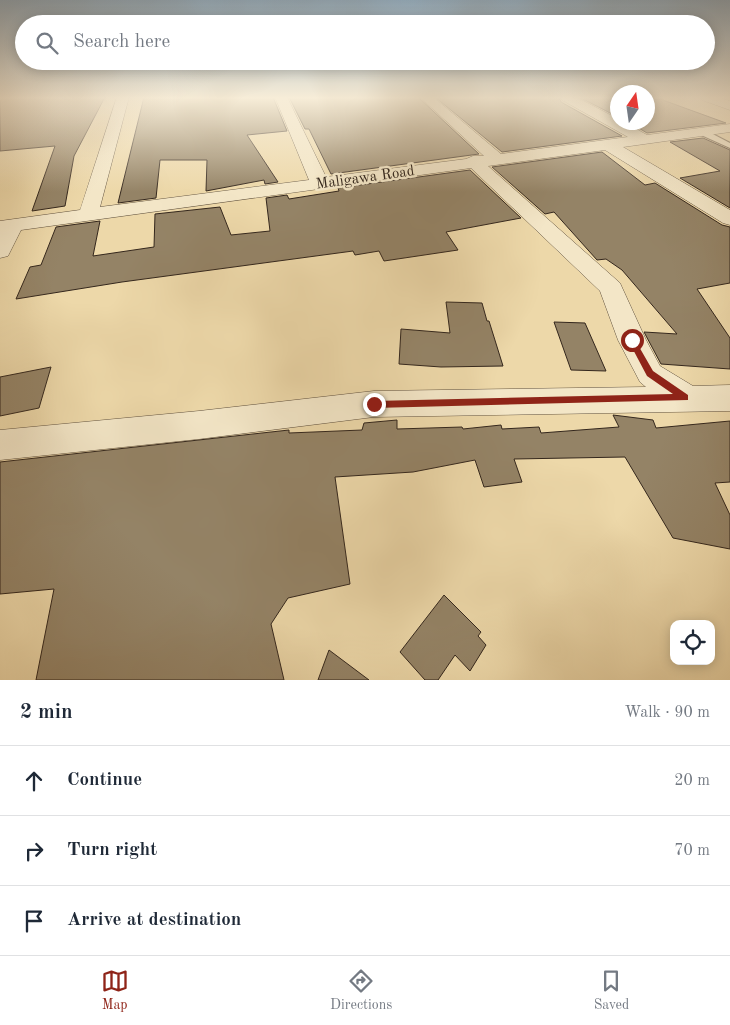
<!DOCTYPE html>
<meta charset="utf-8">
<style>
:root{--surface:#fff;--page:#f6f6f7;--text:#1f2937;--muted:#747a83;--line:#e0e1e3;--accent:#8f2418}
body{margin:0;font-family:"Old Standard TT",serif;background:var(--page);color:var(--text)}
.controls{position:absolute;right:15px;bottom:15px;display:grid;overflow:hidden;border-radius:10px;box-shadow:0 2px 12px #0003}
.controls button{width:45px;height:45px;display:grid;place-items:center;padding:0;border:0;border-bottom:1px solid var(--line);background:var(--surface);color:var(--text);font:25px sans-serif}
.compass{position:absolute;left:610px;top:85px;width:45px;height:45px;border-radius:50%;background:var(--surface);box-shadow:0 2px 12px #0003;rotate:13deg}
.stop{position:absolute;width:15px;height:15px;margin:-11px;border:4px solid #8f2418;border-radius:50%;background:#fff}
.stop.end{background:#8f2418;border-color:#fff;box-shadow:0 1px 5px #0008}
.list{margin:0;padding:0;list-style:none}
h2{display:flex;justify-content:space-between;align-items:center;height:65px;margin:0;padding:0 20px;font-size:21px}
h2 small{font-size:16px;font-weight:400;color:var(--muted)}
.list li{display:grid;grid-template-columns:32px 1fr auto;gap:15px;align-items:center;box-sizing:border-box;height:70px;padding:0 20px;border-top:1px solid var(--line)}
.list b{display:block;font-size:19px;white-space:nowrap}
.list em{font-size:16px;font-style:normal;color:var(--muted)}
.icon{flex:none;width:28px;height:28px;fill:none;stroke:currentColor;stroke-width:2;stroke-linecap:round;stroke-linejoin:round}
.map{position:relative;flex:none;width:730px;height:680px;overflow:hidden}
.search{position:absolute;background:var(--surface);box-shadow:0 2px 12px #0003;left:15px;right:15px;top:15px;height:55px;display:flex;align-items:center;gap:12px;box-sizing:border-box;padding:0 18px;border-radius:28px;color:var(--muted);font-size:19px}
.sheet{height:275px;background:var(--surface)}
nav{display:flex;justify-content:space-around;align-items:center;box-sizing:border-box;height:70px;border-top:1px solid var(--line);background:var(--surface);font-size:14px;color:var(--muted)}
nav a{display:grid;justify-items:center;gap:2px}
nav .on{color:var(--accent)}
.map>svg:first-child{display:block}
.building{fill:#948366;stroke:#34271d}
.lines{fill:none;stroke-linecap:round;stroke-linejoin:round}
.lane-casing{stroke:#625340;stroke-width:2}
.street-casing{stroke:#625340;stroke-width:1}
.lane{fill:#f3e6c7;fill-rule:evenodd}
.street{fill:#f3e6c7;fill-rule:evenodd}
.route{fill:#8f2418}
.labels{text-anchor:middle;stroke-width:5;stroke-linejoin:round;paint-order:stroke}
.far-street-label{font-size:15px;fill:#34271d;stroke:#f3e6c7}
</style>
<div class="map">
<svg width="730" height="680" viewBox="0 0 730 680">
<rect width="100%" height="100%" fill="#edd8a9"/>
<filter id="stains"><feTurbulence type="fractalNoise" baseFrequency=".004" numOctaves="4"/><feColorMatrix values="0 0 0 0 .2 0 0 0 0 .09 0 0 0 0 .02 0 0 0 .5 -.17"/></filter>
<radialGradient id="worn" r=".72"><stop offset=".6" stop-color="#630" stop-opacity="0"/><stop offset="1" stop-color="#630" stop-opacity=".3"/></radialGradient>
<g class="building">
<path d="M0,97H105L74,156L65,206L32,211L55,146L0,151Z"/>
<path d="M144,97H273L287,131L247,135L278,182L265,184L264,180L206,191L207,160H160L156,198L118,203Z"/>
<path d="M289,97H418L479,154L331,174L309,129H305Z"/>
<path d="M435,97H482L485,98L559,97L561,102L622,136L502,152Z"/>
<path d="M579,97H618V117Z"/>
<path d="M660,99L726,123L647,133L629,122H648V100Z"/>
<path d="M703,138L730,150V208L680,178L720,171L670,142Z"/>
<path d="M602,152L645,185L655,183L722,225L730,227V283L697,289L730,338V369L661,364L644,332L677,334L622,270L606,259L597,260L554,212L545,214L492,167Z"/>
<path d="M470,170L521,218L446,232L458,250L384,261L379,251L355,255L353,251L122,282L16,299L30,267L41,265L56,227L100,221L93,256L154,247L155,214L220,207L231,235L270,231L266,198L287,195L289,199L339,191L338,188Z"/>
<path d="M446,302L482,303L487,321H489L503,366L441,367L399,364L401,329L450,333Z"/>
<path d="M554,322L585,323L606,371L571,370Z"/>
<path d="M51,367L39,408L0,416V377Z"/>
<path d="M613,415L653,420L656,428L730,421V482L715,483L730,515V549L673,538L625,457L514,459L522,482L484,487L475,460L413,472L335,477L350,584L288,598L271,624L284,680H36L54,589L0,594V462L289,430V433L362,430L364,423L397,420V429L462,427L463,429L501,425L502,429L539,427L541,433L619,427Z"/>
<path d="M444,595L481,632L478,636L486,645L470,671L455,655L438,680H425L400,652Z"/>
<path d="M329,650L369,680H318Z"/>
</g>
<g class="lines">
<g class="lane-casing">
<path id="lane" d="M699,130H705L730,143V148L699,134Z"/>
</g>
<g class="street-casing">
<g id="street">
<path d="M117,97H129L100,207L309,180L275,97H287L326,177L466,159L473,156H484L420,97H433L501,154L628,137L562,100L561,97H576L618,119V122H624L647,135L730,124V132L623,147L730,210V225L723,223L605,150L488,166L620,283L646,340L660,366L693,386L730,385V411L374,417L199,439L0,460V430L199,411L374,391L646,387L640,382L618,340L600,291L471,168L21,230L8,256L0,258V221L80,210Z"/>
<path d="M701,97H717L730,101V110L702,100Z"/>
</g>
</g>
<use href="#lane" class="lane"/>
<use href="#street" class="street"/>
</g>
<linearGradient id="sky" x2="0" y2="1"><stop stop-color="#91aabc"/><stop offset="0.51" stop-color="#f7edd8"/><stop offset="1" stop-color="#f7edd8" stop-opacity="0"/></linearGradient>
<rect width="730" height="192" fill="url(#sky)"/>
<path class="route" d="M632,337L634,338L653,371L688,395V400L374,408L370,404L374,401L673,394L647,376L628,340Z"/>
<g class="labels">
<g class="far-street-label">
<text transform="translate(365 177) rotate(-8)" y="5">Maligawa Road</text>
</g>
</g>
<rect width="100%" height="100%" filter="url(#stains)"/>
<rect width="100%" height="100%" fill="url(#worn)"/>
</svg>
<div class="controls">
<button><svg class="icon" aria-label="locate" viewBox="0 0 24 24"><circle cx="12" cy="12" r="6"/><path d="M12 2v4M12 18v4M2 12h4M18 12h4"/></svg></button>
</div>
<svg class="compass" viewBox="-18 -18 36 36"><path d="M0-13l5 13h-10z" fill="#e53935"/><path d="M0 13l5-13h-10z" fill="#747a83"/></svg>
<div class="stop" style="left:632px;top:340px"></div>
<div class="stop end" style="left:374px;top:404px"></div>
<div class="search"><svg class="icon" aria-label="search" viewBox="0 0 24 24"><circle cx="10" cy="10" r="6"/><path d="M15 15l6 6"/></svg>Search here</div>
</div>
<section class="sheet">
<h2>2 min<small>Walk · 90 m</small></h2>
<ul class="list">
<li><svg class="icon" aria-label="ahead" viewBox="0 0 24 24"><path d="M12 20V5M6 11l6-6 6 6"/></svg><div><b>Continue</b></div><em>20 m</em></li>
<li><svg class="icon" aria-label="right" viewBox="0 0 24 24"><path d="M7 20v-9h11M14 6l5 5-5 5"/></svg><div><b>Turn right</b></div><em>70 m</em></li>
<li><svg class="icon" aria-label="arrive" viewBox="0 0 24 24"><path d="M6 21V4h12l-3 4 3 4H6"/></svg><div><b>Arrive at destination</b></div></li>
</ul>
</section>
<nav>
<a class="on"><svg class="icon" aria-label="map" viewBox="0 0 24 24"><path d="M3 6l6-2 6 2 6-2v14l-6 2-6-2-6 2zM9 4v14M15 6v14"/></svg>Map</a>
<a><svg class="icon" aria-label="directions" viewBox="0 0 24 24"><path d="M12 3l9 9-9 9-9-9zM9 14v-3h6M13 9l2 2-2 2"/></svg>Directions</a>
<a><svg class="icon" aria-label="saved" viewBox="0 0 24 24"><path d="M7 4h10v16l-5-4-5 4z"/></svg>Saved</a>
</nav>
